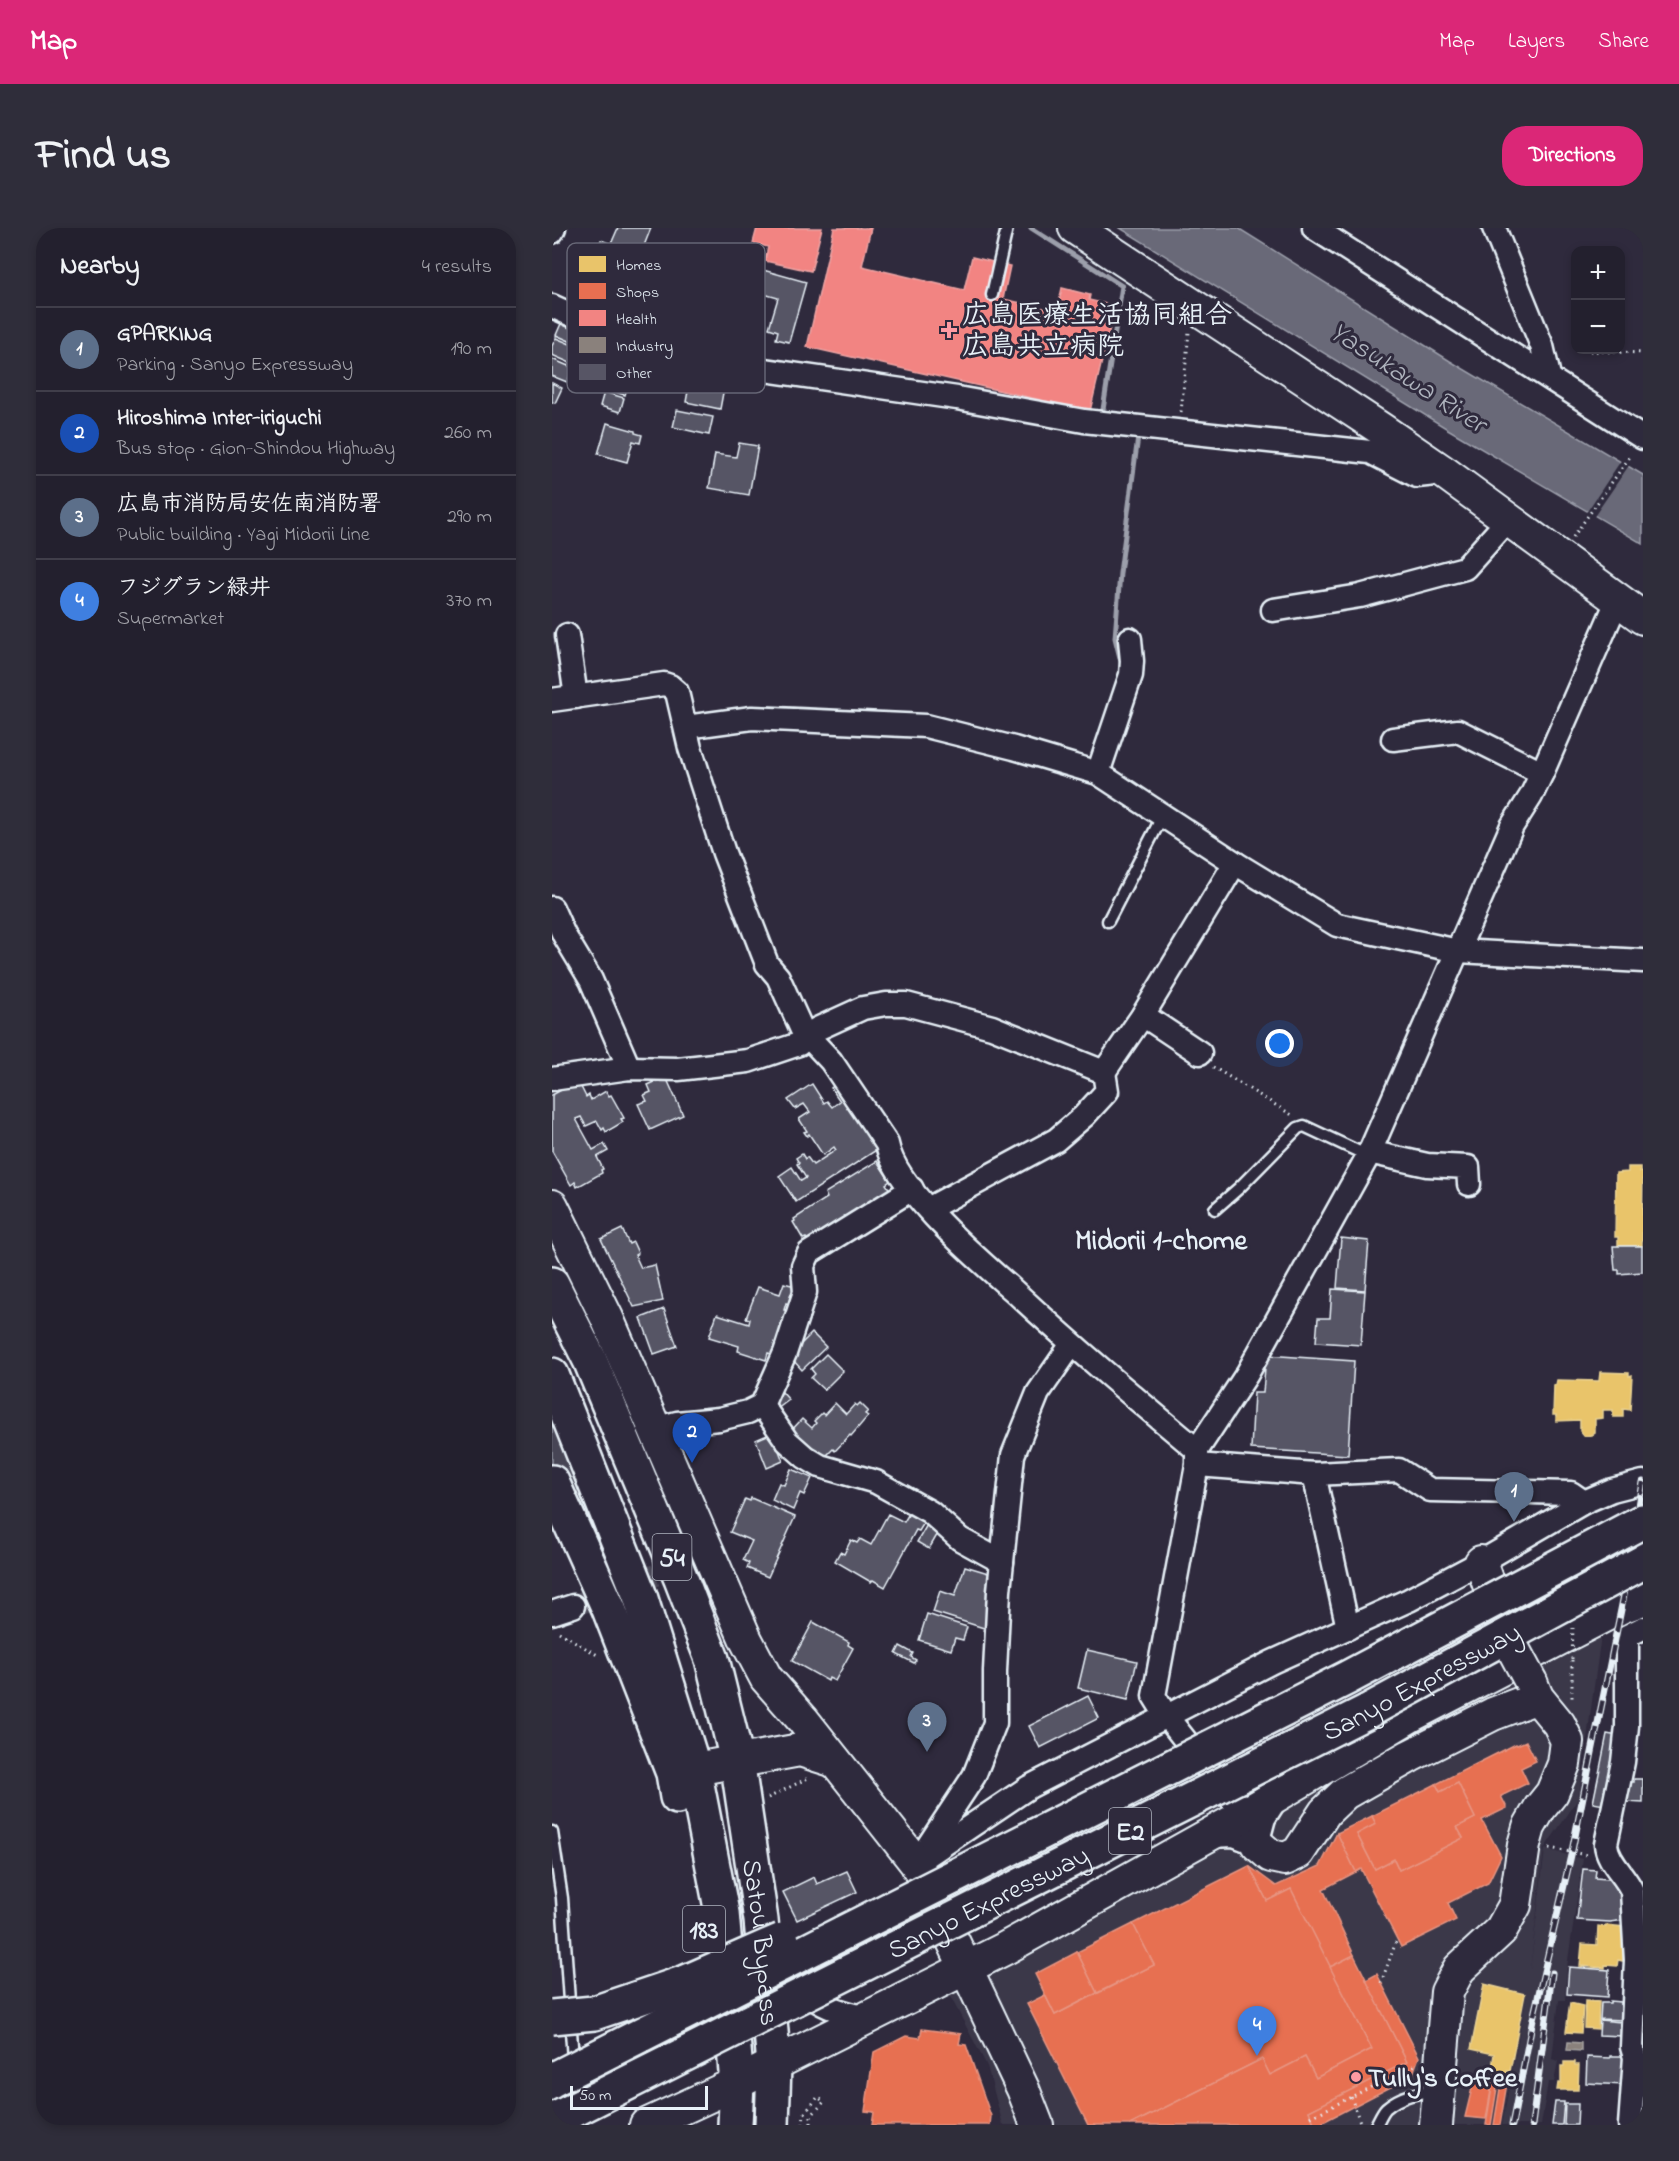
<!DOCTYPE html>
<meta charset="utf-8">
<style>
:root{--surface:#23202e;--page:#2f2d3a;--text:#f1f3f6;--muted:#a3a3aa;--line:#403e4a;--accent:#db2777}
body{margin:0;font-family:"Indie Flower","Klee One",sans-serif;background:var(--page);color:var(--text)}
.controls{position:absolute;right:18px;top:18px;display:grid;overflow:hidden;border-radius:12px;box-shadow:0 3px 9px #0003}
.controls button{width:54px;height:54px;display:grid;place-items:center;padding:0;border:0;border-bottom:2px solid var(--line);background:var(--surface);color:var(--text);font:30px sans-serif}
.scale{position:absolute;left:18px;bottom:15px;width:138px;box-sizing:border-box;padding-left:6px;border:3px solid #e8f1f8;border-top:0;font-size:16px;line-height:21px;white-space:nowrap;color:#e8f1f8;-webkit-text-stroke:4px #2f2a3d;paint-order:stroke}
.you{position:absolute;left:728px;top:816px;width:21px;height:21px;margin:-15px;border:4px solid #fff;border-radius:50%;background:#1a73e8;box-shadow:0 0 0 9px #1a73e833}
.badge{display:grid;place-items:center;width:39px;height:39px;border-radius:50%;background:var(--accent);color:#fff;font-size:20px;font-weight:700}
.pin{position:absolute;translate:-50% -50px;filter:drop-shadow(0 2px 3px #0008)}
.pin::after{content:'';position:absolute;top:32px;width:21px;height:18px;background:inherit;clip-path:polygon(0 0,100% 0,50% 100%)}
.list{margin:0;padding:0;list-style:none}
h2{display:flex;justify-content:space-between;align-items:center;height:78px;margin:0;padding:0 24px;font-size:26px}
h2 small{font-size:20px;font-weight:400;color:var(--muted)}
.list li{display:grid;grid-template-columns:39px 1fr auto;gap:18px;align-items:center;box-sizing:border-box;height:84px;padding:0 24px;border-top:2px solid var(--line)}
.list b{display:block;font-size:22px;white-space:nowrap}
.list p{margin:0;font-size:20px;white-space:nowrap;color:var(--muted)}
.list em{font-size:20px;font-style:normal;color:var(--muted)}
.map{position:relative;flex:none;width:1091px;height:1897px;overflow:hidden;border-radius:24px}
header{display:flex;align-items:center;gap:36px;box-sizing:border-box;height:84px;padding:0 30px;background:var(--accent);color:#fff}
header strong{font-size:28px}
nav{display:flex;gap:33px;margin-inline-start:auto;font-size:21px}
.intro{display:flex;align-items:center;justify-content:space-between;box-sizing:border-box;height:144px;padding:0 36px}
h1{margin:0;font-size:42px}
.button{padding:15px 27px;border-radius:24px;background:var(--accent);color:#fff;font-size:21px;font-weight:700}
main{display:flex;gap:36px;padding:0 36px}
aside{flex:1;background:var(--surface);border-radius:24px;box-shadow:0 3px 9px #0003}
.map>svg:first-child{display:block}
.built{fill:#3b3749}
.green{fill:#464455;stroke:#979aa6;stroke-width:1.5}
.water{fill:#696978;stroke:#9c9fab;stroke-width:1.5}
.pier{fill:#2f2a3d}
.homes{fill:#e9c46a;stroke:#e9d295;stroke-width:1.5}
.shops{fill:#e76f51;stroke:#e79683;stroke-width:1.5}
.health{fill:#f28482;stroke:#efa5a5;stroke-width:1.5}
.industry{fill:#8a817c;stroke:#a6a3a1;stroke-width:1.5}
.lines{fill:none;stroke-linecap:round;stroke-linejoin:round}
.stream{stroke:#9c9fab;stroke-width:5}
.building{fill:#575565;stroke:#e8f1f8;stroke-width:1.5}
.street-tunnel{stroke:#4b4859;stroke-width:22;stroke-dasharray:22 11;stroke-linecap:butt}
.lane-casing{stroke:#e8f1f8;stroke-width:15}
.street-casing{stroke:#e8f1f8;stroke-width:27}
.secondary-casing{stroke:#e8f1f8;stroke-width:36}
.highway-casing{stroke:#e8f1f8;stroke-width:38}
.path{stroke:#e8f1f8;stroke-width:3;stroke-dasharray:1.5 4.5;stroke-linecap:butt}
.lane{stroke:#2f2a3d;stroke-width:10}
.street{stroke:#2f2a3d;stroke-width:22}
.secondary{stroke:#2f2a3d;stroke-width:32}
.highway{stroke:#2f2a3d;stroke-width:33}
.rail-casing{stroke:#e8f1f8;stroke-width:7}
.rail{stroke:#2f2a3d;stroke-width:4.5;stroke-dasharray:14;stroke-linecap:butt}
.secondary-bridge-casing{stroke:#e8f1f8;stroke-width:36;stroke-linecap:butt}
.highway-bridge-casing{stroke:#e8f1f8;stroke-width:38;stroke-linecap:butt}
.path-bridge{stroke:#e8f1f8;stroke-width:3;stroke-dasharray:1.5 4.5;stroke-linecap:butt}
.secondary-bridge{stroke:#2f2a3d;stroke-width:32}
.highway-bridge{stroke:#2f2a3d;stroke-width:33}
.poi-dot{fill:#ff9aa2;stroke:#2f2a3d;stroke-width:2}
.labels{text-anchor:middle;stroke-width:6;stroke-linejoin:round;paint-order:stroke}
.shield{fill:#2f2a3d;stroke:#b0b5c0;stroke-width:1.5}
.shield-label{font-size:26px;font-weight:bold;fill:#e8f1f8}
.poi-label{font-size:27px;font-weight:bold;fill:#e8f1f8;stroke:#2f2a3d;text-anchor:start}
.street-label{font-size:27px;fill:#e8f1f8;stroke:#2f2a3d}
.water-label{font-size:28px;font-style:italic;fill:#afb4be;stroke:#2f2a3d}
.neighbourhood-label{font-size:28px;font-weight:bold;fill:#e8f1f8;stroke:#2f2a3d}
.key{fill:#2f2a3d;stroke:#666675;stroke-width:1.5}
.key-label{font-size:16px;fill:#e8f1f8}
</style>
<header>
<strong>Map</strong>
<nav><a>Map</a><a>Layers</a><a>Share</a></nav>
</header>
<div class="intro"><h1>Find us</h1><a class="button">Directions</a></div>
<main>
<aside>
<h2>Nearby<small>4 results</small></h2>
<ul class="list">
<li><span class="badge" style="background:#5c6f8a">1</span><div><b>GPARKING</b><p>Parking · Sanyo Expressway</p></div><em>190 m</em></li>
<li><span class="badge" style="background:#1a4fb4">2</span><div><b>Hiroshima Inter-iriguchi</b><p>Bus stop · Gion-Shindou Highway</p></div><em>260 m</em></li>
<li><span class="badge" style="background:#5c6f8a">3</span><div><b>広島市消防局安佐南消防署</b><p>Public building · Yagi Midorii Line</p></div><em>290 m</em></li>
<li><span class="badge" style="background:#3f7fe0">4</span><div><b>フジグラン緑井</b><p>Supermarket</p></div><em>370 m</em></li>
</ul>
</aside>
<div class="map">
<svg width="1091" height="1897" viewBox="0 0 1091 1897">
<rect width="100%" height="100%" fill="#2f2a3d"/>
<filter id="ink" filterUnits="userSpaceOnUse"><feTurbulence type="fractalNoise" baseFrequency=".0167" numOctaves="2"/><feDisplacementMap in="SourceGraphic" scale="12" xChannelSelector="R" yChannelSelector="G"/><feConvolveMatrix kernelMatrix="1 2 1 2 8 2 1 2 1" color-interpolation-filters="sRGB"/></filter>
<g filter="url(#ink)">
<path class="built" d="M1053,1377L1027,1570L992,1621L978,1743L993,1621L1031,1631L1015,1739L1013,1772H1007L1000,1831L1006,1833L1002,1854H996L989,1897H950L975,1766L949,1897H451L435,1838L386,1745Z"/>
<path class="green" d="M0,1193L85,1407L80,1410L0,1236Z"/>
<path class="water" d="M568,0H686L898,133L1091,247V316L894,200Z"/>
<path class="pier" d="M1070,231L1078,236L1041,290L1034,285Z"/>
<g class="homes">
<path d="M1076,939H1088V944H1091L1090,1018H1066V1009H1063L1064,945L1076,944Z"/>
<path d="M1048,1144L1077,1145V1148L1080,1147L1078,1182L1071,1181V1189H1061V1182H1051V1190L1043,1191V1205L1040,1207L1032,1208L1028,1203V1192L1004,1193V1187H1001L1002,1157H1004L1005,1152L1047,1153Z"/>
<path d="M1054,1697L1073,1699L1071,1733L1066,1732L1065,1738L1053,1737V1740L1028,1738L1030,1716L1045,1717L1046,1698L1054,1699Z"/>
<path d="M932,1756L973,1766L958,1843H955L954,1849L943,1847L944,1841L940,1840L942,1826L919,1821Z"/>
<path d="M1033,1773L1047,1774L1046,1801L1032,1800Z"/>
<path d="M1018,1775L1031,1778L1029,1805L1014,1804Z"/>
<path d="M1012,1834H1023V1837H1027L1026,1862H1005L1006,1855H1009V1838H1012Z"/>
</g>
<g class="shops">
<path d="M974,1513L984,1533L969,1540L976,1555L949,1568L955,1580L930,1592L949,1628L936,1655L896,1675L904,1692L849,1719L809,1641L804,1644L785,1605L820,1588L824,1596L805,1606L823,1641L842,1631L847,1642L911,1610L905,1599L923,1590L906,1555L888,1564L884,1556L964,1516L965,1517Z"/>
<path d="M906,1555L923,1590L905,1599L911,1610L847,1642L842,1631L823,1641L805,1606L824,1596L820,1588L884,1556L888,1564Z"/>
<path d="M785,1605L804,1644L771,1661L802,1727L778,1739L739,1661L715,1673L697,1638L724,1658L768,1638Z"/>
<path d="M697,1638L715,1673L739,1661L820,1821L764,1850L753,1829L718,1847L710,1831L578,1897H536L475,1776L493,1767L503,1787L602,1737L581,1696Z"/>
<path d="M581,1696L602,1737L545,1765L525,1724Z"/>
<path d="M525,1724L545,1765L503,1787L483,1746Z"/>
<path d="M802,1727L855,1834L757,1883L763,1897H578L710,1831L718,1847L753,1829L764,1850L820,1821L778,1739Z"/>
<path d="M825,1746L867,1829L860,1848L771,1894V1897H763L757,1883L855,1834L814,1752Z"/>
<path d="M370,1801L409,1806L407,1816L414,1817L439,1888L438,1897H320L322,1884L313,1883L322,1824L354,1808L368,1810Z"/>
<path d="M923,1848L941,1851L934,1891L913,1889Z"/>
<path d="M941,1853L946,1854L939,1897H934Z"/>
<path d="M949,1854L955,1855L948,1897H942Z"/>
</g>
<g class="health">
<path d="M205,0H270L259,43L213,33L216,19L201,15Z"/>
<path d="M282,0H319L310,38L412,62L420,29L458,38L451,71L505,83L510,60L538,67L537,72L563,78L538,183L255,119Z"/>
</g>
<path class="industry" d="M1016,1814L1029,1815V1823L1015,1822Z"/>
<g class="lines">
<g class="stream">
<path d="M479,0L570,58L550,188"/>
<path d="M570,438L563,410L568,345L586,209L582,207"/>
</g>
</g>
<g class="building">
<path d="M66,0H99L82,43L43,28L49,12L59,16Z"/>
<path d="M200,39L254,54L237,114L224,111L226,103L217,100L226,70L194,61Z"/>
<path d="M11,91L36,102L29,118L4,107Z"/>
<path d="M4,110L30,121L23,137L0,127V118Z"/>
<path d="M0,131L21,140L15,154L0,148Z"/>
<path d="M57,143L78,149L73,167L52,161Z"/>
<path d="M139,147L173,154L168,181L134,174Z"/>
<path d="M0,155L10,160L3,175L0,174Z"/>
<path d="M52,164L72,170L68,184L48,178Z"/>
<path d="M125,182L161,189L157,207L121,199Z"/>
<path d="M55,195L83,203V205L90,207L88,215L81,213L75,234L46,226Z"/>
<path d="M187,215L206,218L197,267L157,260L163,226L184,229Z"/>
<path d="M114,849L131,887L98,902L86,876L95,873L92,867L99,864L96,857Z"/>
<path d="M26,853L34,869L37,867L39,872L54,863L57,868L59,867L72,890L69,891L71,894L54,904L52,900L50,902L45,893L34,898L29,889L24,891L41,922L52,916L56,923L45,929L51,941L49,942L50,945L25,959L23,954L19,957L0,923V867Z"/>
<path d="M287,854L329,919L244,974L227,948L240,939L249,953L254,950L245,936L247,935L244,930L250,926L253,931L255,929L261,937L284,922L282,919L271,927L257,906L255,908L252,904L255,903L247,891L258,884L252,876L243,881L236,872L260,856L272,875L275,873L280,879L288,873L279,860Z"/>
<path d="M325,933L338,953L334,956L338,962L263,1010L255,1013L254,1010L251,1011L241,994L243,993L242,991L275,970L273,965Z"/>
<path d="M70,1001L77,1016L81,1014L86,1025L83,1027L89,1040L103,1037L111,1073L82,1079L49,1011Z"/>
<path d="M789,1010L817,1013L813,1062L785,1060Z"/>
<path d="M1061,1018H1090V1044L1067,1046V1042H1063Z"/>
<path d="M232,1055L243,1058L241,1077L234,1075L232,1082L240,1084L226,1128L216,1125L214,1132L186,1123L187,1118L157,1109L165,1086L197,1096L198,1091L194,1090L206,1059L228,1066Z"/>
<path d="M780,1061L813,1063L809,1117L764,1114L766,1090H778Z"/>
<path d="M112,1081L125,1118L102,1126L89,1090Z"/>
<path d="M260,1105L274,1119L250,1142L241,1132L245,1128L241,1124Z"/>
<path d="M274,1126L291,1143L272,1162L259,1150L263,1146L259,1141Z"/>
<path d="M714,1127L802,1133L796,1227L699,1221L702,1165H711Z"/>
<path d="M230,1164L237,1172L225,1181L219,1174Z"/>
<path d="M283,1175L294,1186L303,1176L305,1178L308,1175L316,1183L313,1186L316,1188L299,1208L298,1207L283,1223L281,1221L271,1231L237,1205L250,1191L260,1200L264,1195L262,1193L270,1185L272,1187Z"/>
<path d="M220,1205L231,1233L215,1240L204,1212Z"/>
<path d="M239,1241L260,1250L252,1267L248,1265L241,1282L220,1272L227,1255L232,1257Z"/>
<path d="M199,1270L243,1289L216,1349L195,1340L197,1335L191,1332L200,1313L178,1304L193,1271L198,1273Z"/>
<path d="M359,1282L375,1290L367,1303L364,1302L333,1359L321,1352L319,1354L283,1333L288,1324L292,1326L299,1312L305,1315L308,1311L319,1317L336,1286L352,1294Z"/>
<path d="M376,1295L388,1302L377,1321L365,1314Z"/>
<path d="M413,1338L443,1347L435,1401L381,1384L388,1363L403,1368Z"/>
<path d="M375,1386L415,1399L411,1412L403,1410L399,1422L367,1412Z"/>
<path d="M261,1394L297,1414L296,1417L301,1420L283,1453L277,1450L276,1453L240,1433Z"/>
<path d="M348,1418L361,1425L359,1429L364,1432L362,1435L344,1426Z"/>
<path d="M535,1422L585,1433L576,1472L526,1460Z"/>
<path d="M536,1468L547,1490L488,1520L477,1498Z"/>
<path d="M1055,1506L1066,1508L1052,1577L1041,1575Z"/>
<path d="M1082,1551H1091V1575L1075,1574V1554H1082Z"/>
<path d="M1031,1641L1044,1642L1043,1650L1070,1652L1072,1692L1058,1694L1025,1692Z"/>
<path d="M295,1643L305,1664L245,1692L231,1664L262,1649L265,1656Z"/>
<path d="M1017,1739L1057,1742L1055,1769L1015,1766Z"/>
<path d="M1058,1773L1069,1774V1780H1076L1071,1792L1048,1791L1049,1775H1058Z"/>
<path d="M1048,1792L1069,1794L1068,1796H1071L1070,1808L1047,1807Z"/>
<path d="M1058,1828H1074L1073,1857L1034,1855L1035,1829L1058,1830Z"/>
<path d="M1003,1874H1012L1010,1897H1000Z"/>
<path d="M1013,1876H1026L1025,1897H1012Z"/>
</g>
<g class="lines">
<path class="street-tunnel" d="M21,1378L138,1334"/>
<g class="lane-casing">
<g id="lane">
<path d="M440,67L455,0"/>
<path d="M556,693L611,587"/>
<path d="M663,981L687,960L746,900L752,898L816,928"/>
<path d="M0,1604L10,1670L24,1876"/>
<path d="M824,1897C827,1892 830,1884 834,1880C848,1868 868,1863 885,1864"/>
</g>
</g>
<g class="street-casing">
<g id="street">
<path d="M762,0L1091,210"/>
<path d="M942,0L990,118L997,148"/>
<path d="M0,4L2,0"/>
<path d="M0,78L77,113L116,128L405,170L532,193L818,224L865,248L893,245"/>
<path d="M721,382L808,368L913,340L956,292"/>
<path d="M15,407L24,469"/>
<path d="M0,472L112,456L118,458L125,464L138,520L172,625L215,736L226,749L250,802L279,833L335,916C343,961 427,1032 462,1063C521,1118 583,1170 645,1222"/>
<path d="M134,499L200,490L374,498L462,520L546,545L683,635L785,697L906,723L1091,733"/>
<path d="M841,511L906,503L990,545"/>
<path d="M546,545L579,447L580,433L578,411"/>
<path d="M0,680L12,707L39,752L77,840"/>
<path d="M591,787L648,825"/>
<path d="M552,844L591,787L683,635"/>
<path d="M0,851L77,840L126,841L196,833L247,816L265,801L311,780L334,776H354L440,799L552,844L555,863L532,888L504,912L376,981"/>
<path d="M817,924L875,937L916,939L917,956"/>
<path d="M210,1177L235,1213L253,1229L268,1238L324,1254L378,1284L408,1311L450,1334"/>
<path d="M102,1201L125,1195L167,1191L196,1184L210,1177L233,1125L253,1064L251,1038L257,1025L360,961"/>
<path d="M645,1237L762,1246L847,1242L878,1262L1019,1265L1032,1274"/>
<path d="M762,1246L796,1400"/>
<path d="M0,1385L21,1378"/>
<path d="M702,1582L682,1574L615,1489L602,1468L645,1237V1222L695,1146L816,928L960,598L979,568L990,545L1066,371"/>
<path d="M657,1608L682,1607L705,1616L712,1590L726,1568"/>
<path d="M370,1627L422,1548L443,1495V1443L447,1363L461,1227L486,1165L520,1116"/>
<path d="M364,1635L477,1559L720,1434L857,1372L929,1334L1032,1274L1060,1262L1091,1254"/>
<path d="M223,1724C249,1767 267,1781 316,1790"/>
<path d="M1078,1897L1083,1829L1080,1819L1084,1732L1080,1663C1073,1647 1055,1633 1054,1616L1071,1534L1075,1498V1408L1091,1400"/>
</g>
</g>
<g class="secondary-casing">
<g id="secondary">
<path d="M523,0L829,201L893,245L1091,390"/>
<path d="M0,978L55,1090L194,1412L214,1450L251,1492L364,1635L471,1861L485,1897"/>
<path d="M929,1334L957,1413"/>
<path d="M121,1545L248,1522L283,1533"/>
<path d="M705,1616L719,1628L733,1631L746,1625L773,1584L793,1565L858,1528L941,1486L985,1469"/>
<path d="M94,1897L185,1855L452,1721L680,1594L860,1487L1069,1379L1091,1371"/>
<path d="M884,1897L895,1764L907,1741L949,1702L963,1677L972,1617L977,1599L988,1580L1000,1565L1012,1536L1015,1513L1007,1496L985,1469L979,1454"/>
</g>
</g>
<g class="highway-casing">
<g id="highway">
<path id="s1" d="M0,1056L38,1132L129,1351L160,1431L185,1532L209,1692L222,1837L220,1897"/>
<path d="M0,1147L88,1368L142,1541L170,1685L185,1855L183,1897"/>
<path d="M0,1254L57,1381L121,1545L125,1569"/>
</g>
</g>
<g class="path">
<path d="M1038,123L1091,125"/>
<path d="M629,184L637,104"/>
<path d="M1021,309L1080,226"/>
<path d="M661,839L740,887"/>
<path d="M7,1404L47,1428"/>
<path d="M1020,1432V1474"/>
<path d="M216,1570L256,1550"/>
<path d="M997,1620L1035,1627"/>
<path d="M829,1755L845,1711"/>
<path d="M799,1869L809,1897"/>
<path d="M759,1889L865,1836"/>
<path d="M251,1897L252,1886L266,1869L272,1874L259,1888V1897"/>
</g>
<use href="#lane" class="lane"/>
<use href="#street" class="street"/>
<use href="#secondary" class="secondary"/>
<use href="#highway" class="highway"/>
<g class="rail-casing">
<g id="rail">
<path d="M960,1897L981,1791L1020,1623L1073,1362L1091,1254"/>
<path d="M980,1897L1000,1745"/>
</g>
</g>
<use href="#rail" class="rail"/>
<g class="secondary-bridge-casing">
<path id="secondary-bridge" d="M957,1413L979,1454"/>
</g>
<g class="highway-bridge-casing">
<g id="highway-bridge">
<path d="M0,1789L42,1785L134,1754L230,1712"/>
<path d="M0,1852L795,1450L1091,1293"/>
<path id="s2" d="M0,1893L814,1484L1091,1334"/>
</g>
</g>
<path class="path-bridge" d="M1020,1431L1021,1400"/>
<use href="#secondary-bridge" class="secondary-bridge"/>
<use href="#highway-bridge" class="highway-bridge"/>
</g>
</g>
<g class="poi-dot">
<path d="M394 93h6v6h6v6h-6v6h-6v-6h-6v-6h6z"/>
<circle cx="804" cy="1849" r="6"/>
</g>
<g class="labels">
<g class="shield">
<rect x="100.5" y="1306" width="39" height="46" rx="4.5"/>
<rect x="557" y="1580" width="42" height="46" rx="4.5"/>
<rect x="131" y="1678" width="42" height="46" rx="4.5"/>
</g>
<g class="shield-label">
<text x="120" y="1338">54</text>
<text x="578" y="1612">E2</text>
<text x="152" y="1710">183</text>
</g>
<g class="poi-label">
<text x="410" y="95">広島医療生活協同組合<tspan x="410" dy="31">広島共立病院</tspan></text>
<text x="816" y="1858">Tully's Coffee</text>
</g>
<g class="street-label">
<text dy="9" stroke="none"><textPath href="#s2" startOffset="974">Sanyo Expressway</textPath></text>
<text dy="9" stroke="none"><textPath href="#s2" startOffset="488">Sanyo Expressway</textPath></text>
<text dy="9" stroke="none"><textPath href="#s1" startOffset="696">Satou Bypass</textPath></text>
</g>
<g class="water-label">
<text transform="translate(857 148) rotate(33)" y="10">Yasukawa River</text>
</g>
<g class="neighbourhood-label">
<text x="609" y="1021">Midorii 1-chome</text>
</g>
</g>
<rect x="15" y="15" width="198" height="150" rx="9" class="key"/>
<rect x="27" y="28" width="27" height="16" fill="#e9c46a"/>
<rect x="27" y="55" width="27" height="16" fill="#e76f51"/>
<rect x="27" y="82" width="27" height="16" fill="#f28482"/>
<rect x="27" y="109" width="27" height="16" fill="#8a817c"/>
<rect x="27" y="136" width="27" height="16" fill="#575565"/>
<g class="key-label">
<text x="64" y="42">Homes</text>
<text x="64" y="69">Shops</text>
<text x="64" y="96">Health</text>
<text x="64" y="123">Industry</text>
<text x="64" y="150">Other</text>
</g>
</svg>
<div class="controls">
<button>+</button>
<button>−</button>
</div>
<div class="scale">50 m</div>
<div class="you"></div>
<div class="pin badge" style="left:962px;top:1294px;background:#5c6f8a">1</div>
<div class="pin badge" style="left:140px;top:1235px;background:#1a4fb4">2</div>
<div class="pin badge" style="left:375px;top:1524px;background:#5c6f8a">3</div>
<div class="pin badge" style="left:705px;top:1828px;background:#3f7fe0">4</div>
</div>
</main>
